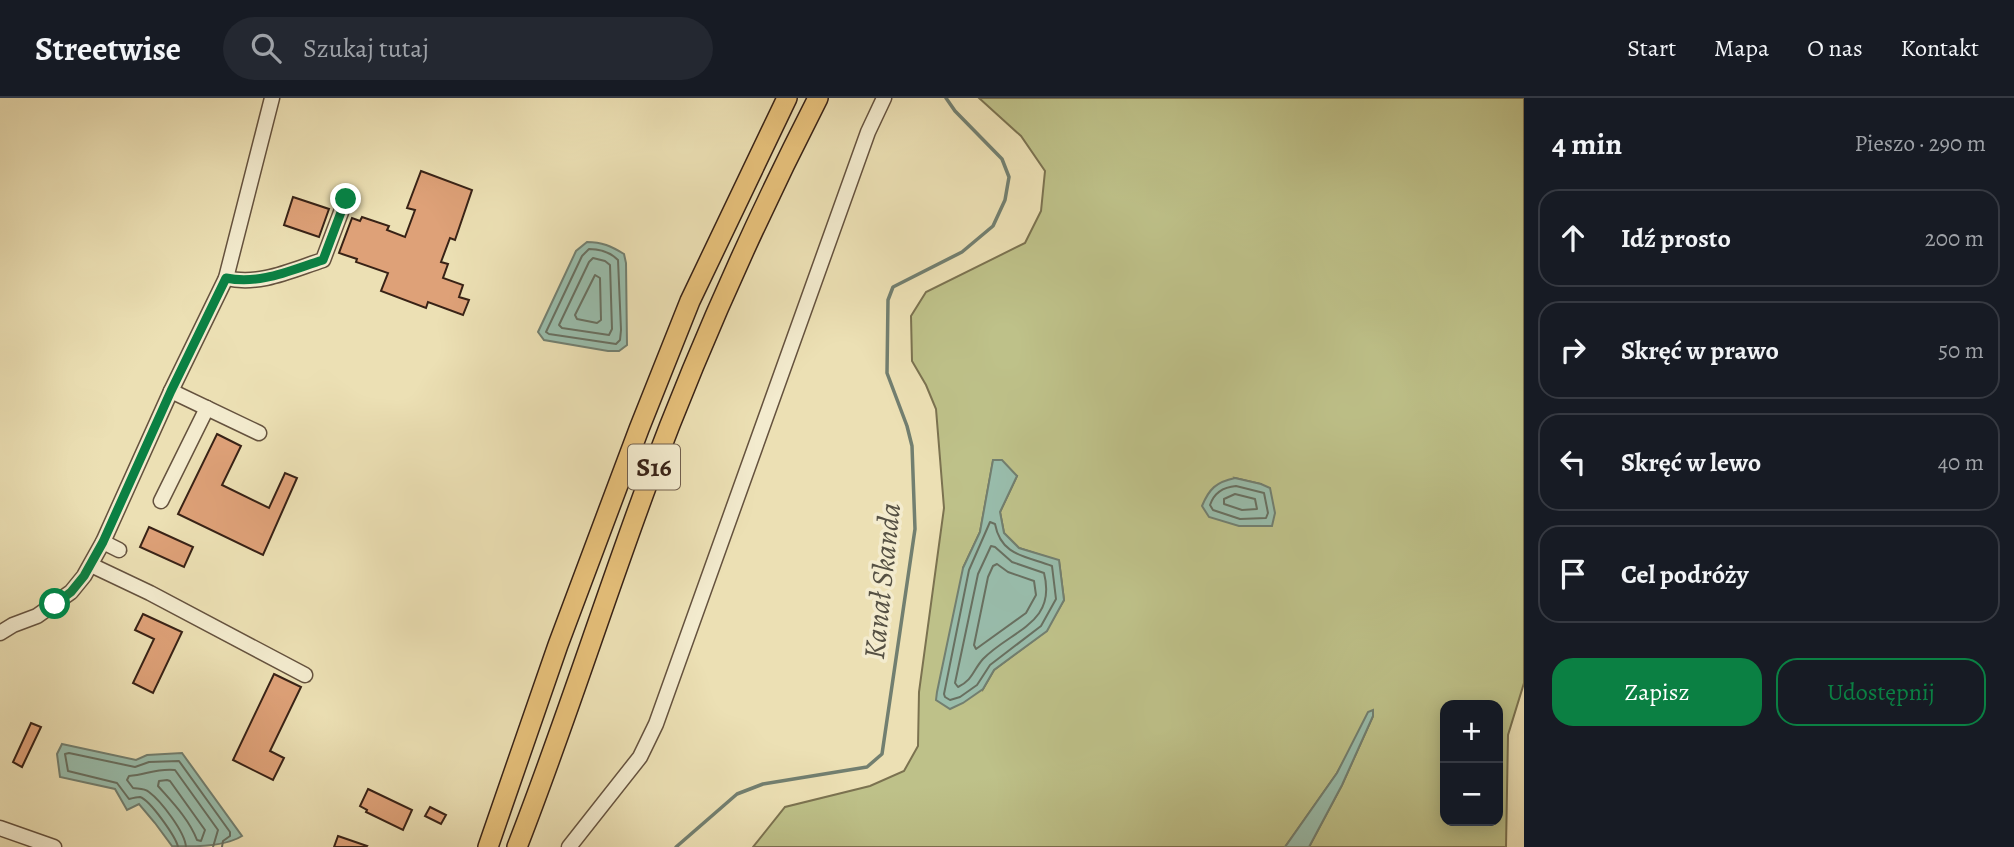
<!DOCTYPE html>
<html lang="pl">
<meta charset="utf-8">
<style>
:root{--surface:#171b24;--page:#242831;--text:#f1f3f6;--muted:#9ea1a6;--line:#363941;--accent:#0b8043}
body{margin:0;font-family:Alegreya,serif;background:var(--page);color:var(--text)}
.controls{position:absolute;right:21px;bottom:21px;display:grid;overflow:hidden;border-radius:14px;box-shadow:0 4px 18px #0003}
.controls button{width:63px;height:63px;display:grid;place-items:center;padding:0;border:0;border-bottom:2px solid var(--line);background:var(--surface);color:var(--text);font:35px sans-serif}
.stop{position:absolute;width:21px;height:21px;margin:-16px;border:5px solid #0b8043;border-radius:50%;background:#fff}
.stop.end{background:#0b8043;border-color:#fff;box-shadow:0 2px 7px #0008}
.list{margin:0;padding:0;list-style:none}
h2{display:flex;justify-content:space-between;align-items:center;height:91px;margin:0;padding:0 28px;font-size:30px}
h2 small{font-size:23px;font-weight:400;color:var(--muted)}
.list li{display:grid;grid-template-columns:46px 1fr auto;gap:21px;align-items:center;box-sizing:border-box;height:98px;margin:0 14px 14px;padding:0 14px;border:2px solid var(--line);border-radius:21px}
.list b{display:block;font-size:26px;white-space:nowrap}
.list em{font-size:23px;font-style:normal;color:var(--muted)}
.actions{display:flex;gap:14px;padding:21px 28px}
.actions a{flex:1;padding:16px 0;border:2px solid var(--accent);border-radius:21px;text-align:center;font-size:24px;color:var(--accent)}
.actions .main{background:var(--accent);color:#fff}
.icon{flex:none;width:38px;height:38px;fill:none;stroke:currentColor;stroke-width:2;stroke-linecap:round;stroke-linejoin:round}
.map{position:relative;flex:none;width:1524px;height:749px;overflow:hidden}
header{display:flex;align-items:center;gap:42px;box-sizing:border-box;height:98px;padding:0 35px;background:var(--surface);border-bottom:2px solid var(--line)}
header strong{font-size:33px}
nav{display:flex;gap:38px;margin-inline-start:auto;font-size:24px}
.search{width:490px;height:63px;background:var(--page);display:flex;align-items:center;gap:18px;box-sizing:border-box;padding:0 24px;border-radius:38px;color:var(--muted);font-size:26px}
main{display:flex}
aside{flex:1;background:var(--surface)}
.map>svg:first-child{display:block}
.green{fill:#bec189;stroke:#7b7250;stroke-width:2;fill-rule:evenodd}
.water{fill:#99bdac;stroke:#727f70;stroke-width:2}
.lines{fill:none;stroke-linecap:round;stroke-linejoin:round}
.shore{stroke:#687061;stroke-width:2}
.stream{stroke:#727f70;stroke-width:3.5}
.building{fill:#dea178;stroke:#382216;stroke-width:2}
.minor-casing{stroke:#65523e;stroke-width:17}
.highway-casing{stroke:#382216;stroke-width:22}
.minor{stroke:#f3ebce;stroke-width:14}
.highway{stroke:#e6c07a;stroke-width:19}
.route{stroke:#0b8043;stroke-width:9}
.labels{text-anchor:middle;stroke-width:7;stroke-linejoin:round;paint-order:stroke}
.shield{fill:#f3ebce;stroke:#705e4d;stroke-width:2}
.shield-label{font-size:26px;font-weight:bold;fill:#382216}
.water-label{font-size:30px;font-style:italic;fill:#555043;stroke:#f3ebce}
</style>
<header>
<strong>Streetwise</strong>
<div class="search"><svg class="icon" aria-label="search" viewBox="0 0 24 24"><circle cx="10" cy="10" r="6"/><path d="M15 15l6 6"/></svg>Szukaj tutaj</div>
<nav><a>Start</a><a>Mapa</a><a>O nas</a><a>Kontakt</a></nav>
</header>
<main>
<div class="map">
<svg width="1524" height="749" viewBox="0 0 1524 749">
<rect width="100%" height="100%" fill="#ece0b4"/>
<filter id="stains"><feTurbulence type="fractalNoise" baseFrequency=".00286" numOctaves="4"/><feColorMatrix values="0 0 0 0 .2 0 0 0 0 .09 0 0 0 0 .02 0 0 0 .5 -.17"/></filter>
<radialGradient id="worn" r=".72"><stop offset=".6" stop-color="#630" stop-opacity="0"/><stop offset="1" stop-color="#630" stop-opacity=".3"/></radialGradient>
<path class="green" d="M979,0H1524V585L1508,637L1506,749H1309L1342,687L1373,618L1351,650L1337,675L1285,749H753L785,709L870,688L904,673L918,648L919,594L944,410L936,311L926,287L912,263L911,218L926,194L1025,145L1041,113L1045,73L1021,38ZM993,363L1017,378L1000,414L1004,435L1019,450L1059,463L1064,502L1046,533L994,572L983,591L963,470L980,434ZM1235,380L1261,386L1272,428ZM1445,607H1498V723H1445Z"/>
<g class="water">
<path d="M587,144C602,144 611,148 624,156L626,165L627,247L619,253H608L544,242L538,234L576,153Z"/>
<path d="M993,362H1002L1017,378L1000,414L1004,435L1019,450L1059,462L1064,502L1047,533L994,572L983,591L963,605L950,611L936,602L937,594L963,470L980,434Z"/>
<path d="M1235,380L1261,386L1270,390L1275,415L1272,428H1239L1209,419L1202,408C1209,391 1216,384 1235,380Z"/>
<path d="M1373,612V618L1342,687L1309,749H1285L1337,675L1368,614Z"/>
<path d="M62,646L136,662L147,657L182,655L242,738C224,749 194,749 172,748L155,725L139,706L127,712L115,691L60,679L57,656Z"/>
</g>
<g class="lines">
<g class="shore">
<path d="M589,151C600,151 610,154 618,162L621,232L620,242L616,246L549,236L546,234L582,158Z"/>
<path d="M593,160L605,163L610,167L612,231L609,237L562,230L559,227L589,164Z"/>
<path d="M595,177L600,180L601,222L597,225L577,221L575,217Z"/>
<path d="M1236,388L1264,395L1268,415L1266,420L1240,421L1213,412L1210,407C1214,395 1224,389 1236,388Z"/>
<path d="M1235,396L1255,401L1257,411L1242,412L1224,406V401Z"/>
<path d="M990,424L995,426C1001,458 1026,458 1052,468L1056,501L1041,528L990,567L977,587L960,599L950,602L945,599L944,596L969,472Z"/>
<path d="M991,448L995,449L1012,464L1044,475C1057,526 1011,532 983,561C973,572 973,582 958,589L955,585L978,476Z"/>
<path d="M997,466L1008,474L1034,483L1036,497L1026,515L976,551L974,547L988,479L993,468Z"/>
<path d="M167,682L170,683L205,732L201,743L197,742C189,721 172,704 158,688L159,683Z"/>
<path d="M178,749C176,739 150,702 140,699C137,699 133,700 129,701L117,685L68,673L65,656L69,655L135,669L149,664L179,663L230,734V738L223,743L222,749"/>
<path d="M186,749C185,734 161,703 149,694C144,690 138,691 133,690L127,682L129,678C146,677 156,670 175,672L218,732L213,749"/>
</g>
<path class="stream" d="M676,749L737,696L763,686L867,669L882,656L915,431L912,348L907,328L887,275L888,202L893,189L962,154L993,128L1005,102L1009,79L1002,61L955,13L946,0"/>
</g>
<g class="building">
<path d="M421,73L472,92L455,142L450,140L441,164L448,166L443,180L463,187L459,199L469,202L463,217L428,204L426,210L381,193L388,175L356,164L357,161L339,155L352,120L360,123L362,119L389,128L387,132L405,139L415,112L407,110Z"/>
<path d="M293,99L329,111L319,139L284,127Z"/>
<path d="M217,336L241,348L222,387L269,410L285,375L297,380L263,457L178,416Z"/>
<path d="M149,429L193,449L184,469L140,449Z"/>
<path d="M143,516L182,534L153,595L133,585L154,541L135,532Z"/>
<path d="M274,576L301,589L270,653L284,660L273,682L233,662Z"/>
<path d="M31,625L41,629L22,669L13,664Z"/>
<path d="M368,691L412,712L403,732L366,714L367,712L360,708Z"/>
<path d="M430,709L446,717L441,726L425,718Z"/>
<path d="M338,738L367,748L366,749H334Z"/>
</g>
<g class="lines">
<g class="minor-casing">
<g id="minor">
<path d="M226,180C260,188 292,172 323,162L346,101"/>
<path d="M171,293L259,335"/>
<path d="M161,403L207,310"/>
<path d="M103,444L119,452"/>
<path d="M91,467L150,495L305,577"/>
<path d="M0,535L13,527L37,518L71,494L84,478L103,444L171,293L226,180L272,0"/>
<path d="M0,730L54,749"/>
<path d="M569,749L640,659L656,626L868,34L884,0"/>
</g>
</g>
<g class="highway-casing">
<g id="highway">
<path d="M488,749L558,547L639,331L690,203L787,0"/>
<path d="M517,749C564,629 603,505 648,384C697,253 754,125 818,0"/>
</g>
</g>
<use href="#minor" class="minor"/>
<use href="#highway" class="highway"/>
</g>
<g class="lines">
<path class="route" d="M55,506L71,494L84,478L103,444L171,293L226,180C260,187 291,172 323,162L346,101"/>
</g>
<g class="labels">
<rect class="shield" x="628" y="346.5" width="52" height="45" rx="5"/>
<g class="shield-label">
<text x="654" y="378">S16</text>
</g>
<g class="water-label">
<text transform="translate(882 483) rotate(-84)" y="10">Kanał Skanda</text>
</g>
</g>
<rect width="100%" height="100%" filter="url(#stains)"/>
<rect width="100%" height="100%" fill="url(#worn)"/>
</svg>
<div class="controls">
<button>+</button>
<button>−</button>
</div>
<div class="stop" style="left:55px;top:506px"></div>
<div class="stop end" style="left:346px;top:101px"></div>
</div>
<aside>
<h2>4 min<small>Pieszo · 290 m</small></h2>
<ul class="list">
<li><svg class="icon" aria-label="ahead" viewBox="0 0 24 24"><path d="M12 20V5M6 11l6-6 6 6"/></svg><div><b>Idź prosto</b></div><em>200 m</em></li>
<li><svg class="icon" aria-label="right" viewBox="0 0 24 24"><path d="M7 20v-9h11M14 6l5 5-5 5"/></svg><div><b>Skręć w prawo</b></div><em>50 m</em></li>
<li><svg class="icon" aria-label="left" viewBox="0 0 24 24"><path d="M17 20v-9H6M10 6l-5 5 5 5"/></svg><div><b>Skręć w lewo</b></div><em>40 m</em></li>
<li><svg class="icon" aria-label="arrive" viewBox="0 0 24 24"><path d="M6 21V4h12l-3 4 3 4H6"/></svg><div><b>Cel podróży</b></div></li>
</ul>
<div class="actions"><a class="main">Zapisz</a><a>Udostępnij</a></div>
</aside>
</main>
